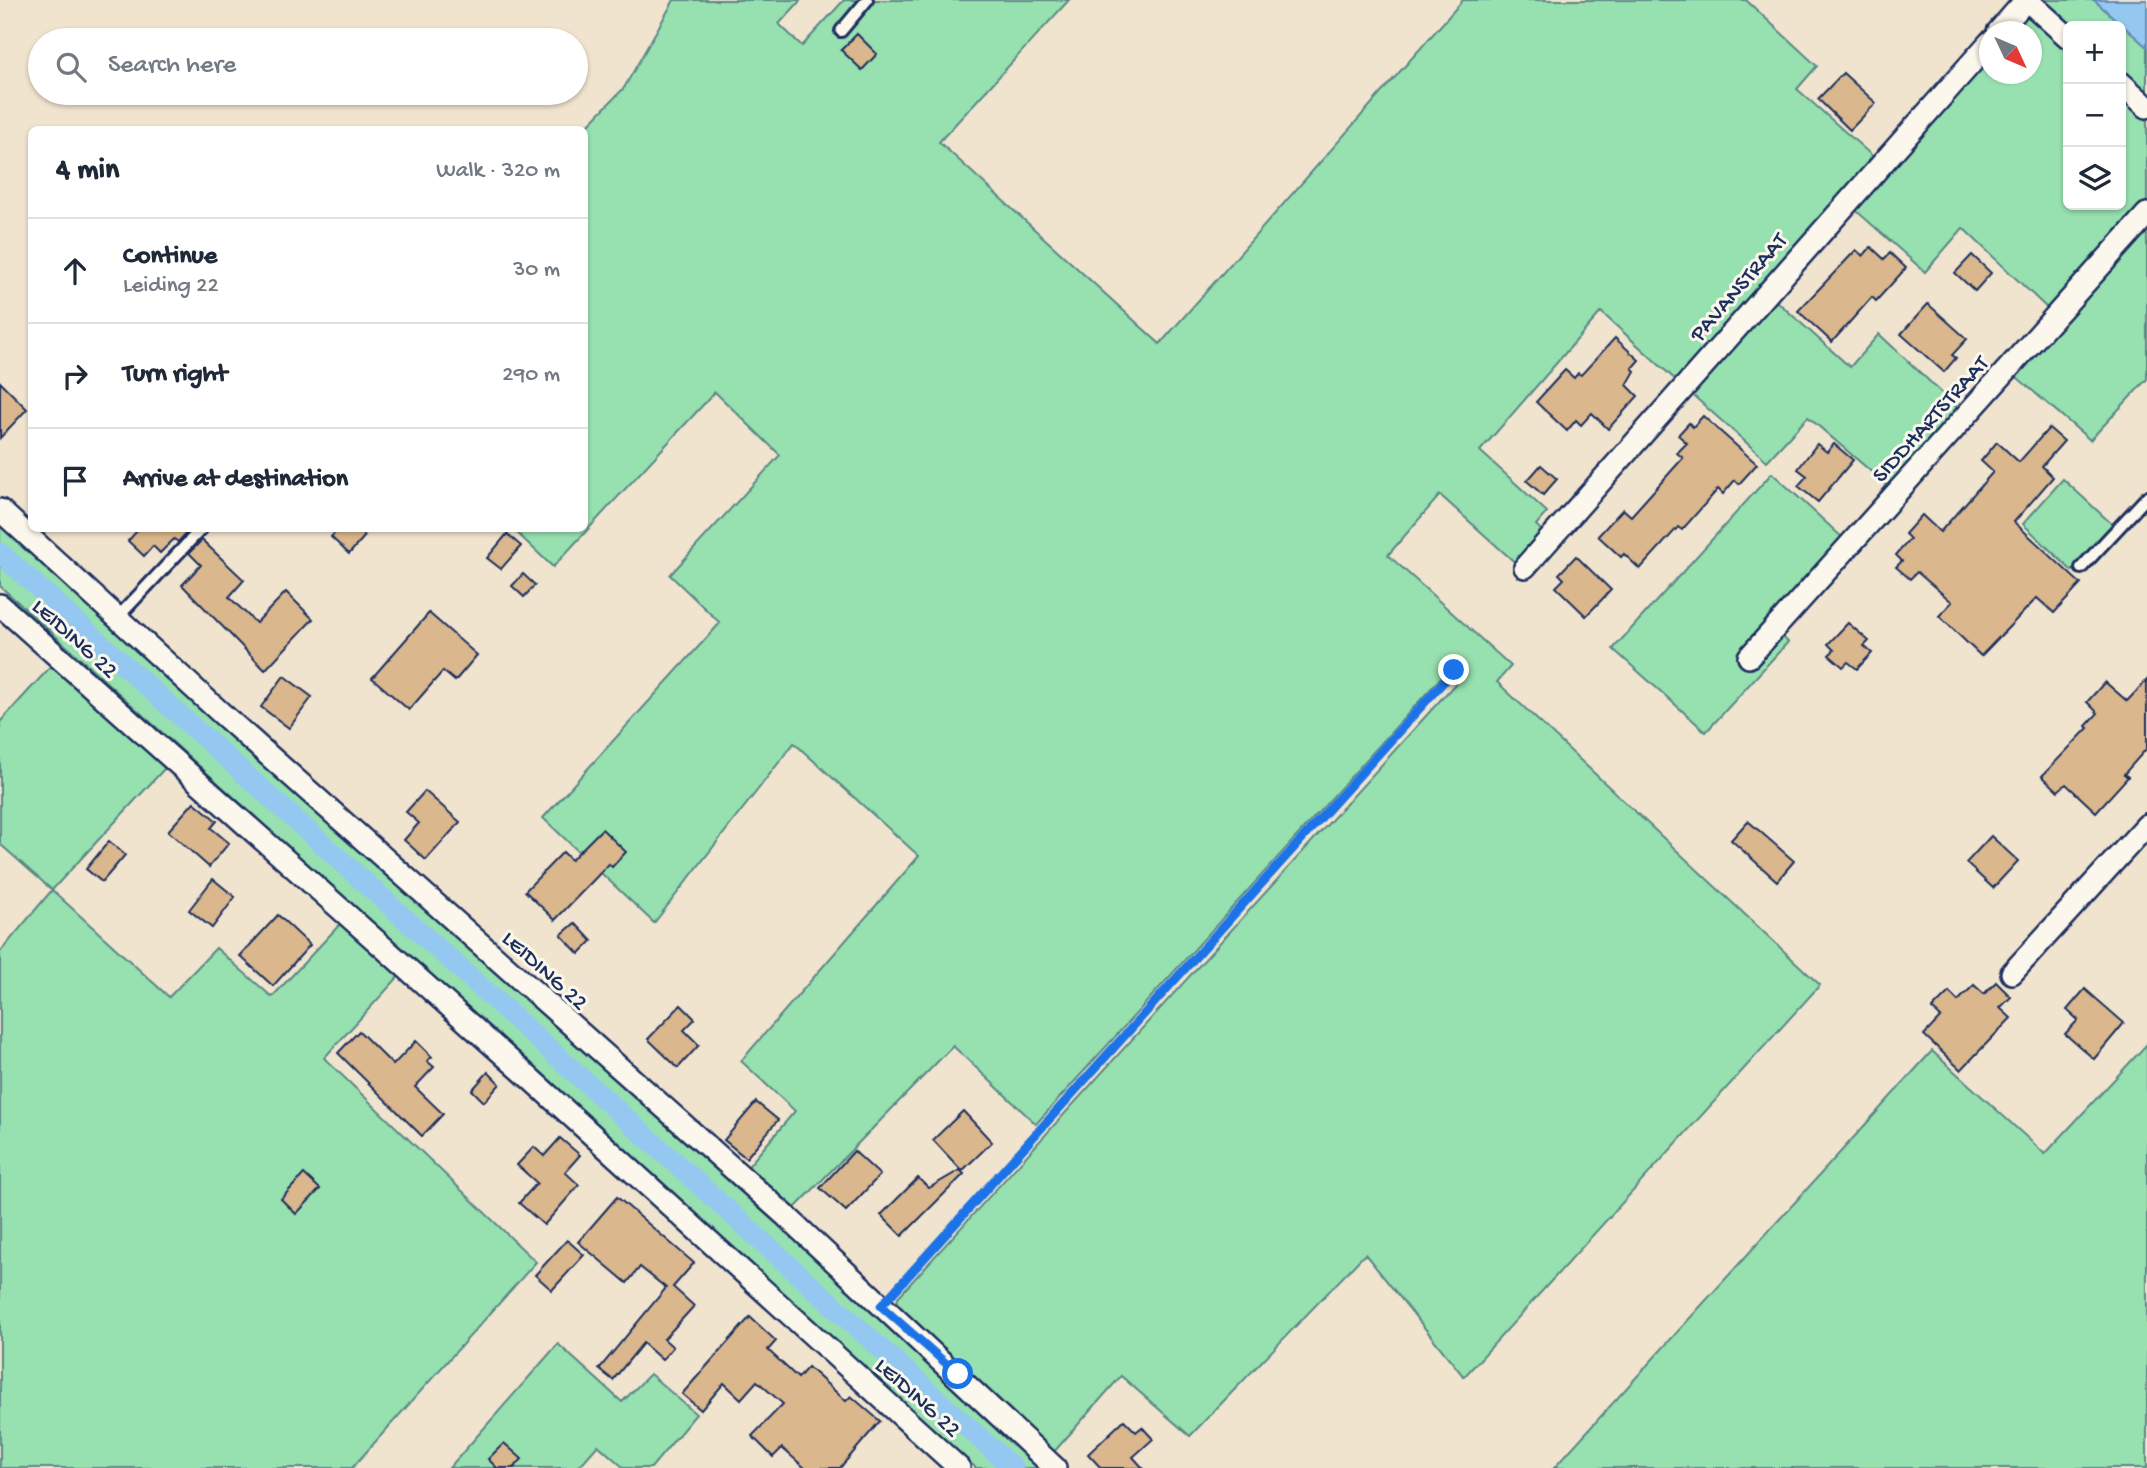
<!DOCTYPE html>
<meta charset="utf-8">
<style>
:root{--surface:#fff;--page:#f2f2f3;--text:#1f2937;--muted:#747a83;--line:#e0e1e3}
body{margin:0;font-family:"Gochi Hand",sans-serif;background:var(--page);color:var(--text)}
.controls{position:absolute;right:21px;top:21px;display:grid;overflow:hidden;border-radius:10px;box-shadow:0 2px 5px #0004}
.controls button{width:63px;height:63px;display:grid;place-items:center;padding:0;border:0;border-bottom:2px solid var(--line);background:var(--surface);color:var(--text);font:35px sans-serif}
.compass{position:absolute;left:1979px;top:21px;width:63px;height:63px;border-radius:50%;background:var(--surface);box-shadow:0 2px 5px #0004;rotate:134deg}
.stop{position:absolute;width:21px;height:21px;margin:-16px;border:5px solid #1a73e8;border-radius:50%;background:#fff}
.stop.end{background:#1a73e8;border-color:#fff;box-shadow:0 2px 7px #0008}
.list{margin:0;padding:0;list-style:none}
h2{display:flex;justify-content:space-between;align-items:center;height:91px;margin:0;padding:0 28px;font-size:30px}
h2 small{font-size:23px;font-weight:400;color:var(--muted)}
.list li{display:grid;grid-template-columns:46px 1fr auto;gap:21px;align-items:center;box-sizing:border-box;height:105px;padding:0 28px;border-top:2px solid var(--line)}
.list b{display:block;font-size:26px;white-space:nowrap}
.list p{margin:0;font-size:23px;white-space:nowrap;color:var(--muted)}
.list em{font-size:23px;font-style:normal;color:var(--muted)}
.icon{flex:none;width:38px;height:38px;fill:none;stroke:currentColor;stroke-width:2;stroke-linecap:round;stroke-linejoin:round}
.map{position:relative;flex:none;width:2147px;height:1468px;overflow:hidden}
.search{position:absolute;background:var(--surface);box-shadow:0 2px 5px #0004;left:28px;top:28px;width:560px;height:77px;display:flex;align-items:center;gap:18px;box-sizing:border-box;padding:0 24px;border-radius:38px;color:var(--muted);font-size:26px}
.panel{position:absolute;background:var(--surface);box-shadow:0 2px 5px #0004;left:28px;top:126px;width:560px;height:406px;border-radius:10px}
.map>svg:first-child{display:block}
.green{fill:#97e0af;stroke:#598886;stroke-width:2}
.water{fill:#94c8f1;stroke:#648bb6;stroke-width:2}
.lines{fill:none;stroke-linecap:round;stroke-linejoin:round}
.canal{stroke:#94c8f1;stroke-width:21}
.building{fill:#dab78c;stroke:#1b2f5e;stroke-width:2}
.service-casing{stroke:#1b2f5e;stroke-width:16}
.minor-casing{stroke:#1b2f5e;stroke-width:26}
.path{stroke:#1b2f5e;stroke-width:3.5;stroke-dasharray:5 5;stroke-linecap:butt}
.service{stroke:#fbf7ec;stroke-width:10}
.minor{stroke:#fbf7ec;stroke-width:21}
.route{stroke:#1a73e8;stroke-width:9}
.labels{text-anchor:middle;stroke-width:6;stroke-linejoin:round;paint-order:stroke}
.street-label{font-size:23px;fill:#1b2f5e;stroke:#fbf7ec}
</style>
<div class="map">
<svg width="2147" height="1468" viewBox="0 0 2147 1468">
<rect width="100%" height="100%" fill="#f1e4cf"/>
<filter id="ink" filterUnits="userSpaceOnUse"><feTurbulence type="fractalNoise" baseFrequency=".0143" numOctaves="2"/><feDisplacementMap in="SourceGraphic" scale="14" xChannelSelector="R" yChannelSelector="G"/><feConvolveMatrix kernelMatrix="1 2 1 2 8 2 1 2 1" color-interpolation-filters="sRGB"/></filter>
<g filter="url(#ink)">
<g class="green">
<path d="M674,0H801L779,24L802,46L844,0H1069L939,142L1160,344L1463,0H1746L1817,66L1797,89L1878,161L1678,382L1601,312L1480,451L1547,512L1536,525L1546,535L1519,566L1440,495L1388,555L1511,666L1497,682L1820,985L1464,1377L1365,1254L1190,1436L1121,1376L1053,1453L896,1308L898,1297L1465,673L1454,663L1036,1124L953,1046L791,1212L745,1170L795,1111L741,1061L919,856L794,743L654,923L543,818L720,623L670,575L780,455L715,392L553,567L513,529L584,528V129L624,88Z"/>
<path d="M2040,0H2094L2147,47V95L2121,72V26H2069Z"/>
<path d="M2024,15H2033L2068,46V205H2121V93L2147,117V207L2051,312L1963,228L1925,272L1851,206L1989,51L1990,74H2032V32L2006,31Z"/>
<path d="M2147,222V379L2090,440L2012,373Z"/>
<path d="M1772,297L1850,367L1879,334L1960,410L1889,487L1808,417L1767,461L1688,391Z"/>
<path d="M1772,473L1844,539L1768,623L1788,642L1706,732L1613,649Z"/>
<path d="M2063,479L2113,525L2072,571L2023,524Z"/>
<path d="M0,520L749,1191L1046,1468H976L0,586Z"/>
<path d="M53,664L165,768L52,890L169,997L216,948L272,997L343,921L401,974L324,1058L536,1262L352,1468H0V952L52,890L0,844V722Z"/>
<path d="M2147,1044V1468H1554L1932,1051L2045,1154Z"/>
<path d="M558,1344L622,1402L650,1374L696,1414L651,1468H624L598,1445L578,1468H449Z"/>
</g>
<path class="water" d="M2094,0H2147V47Z"/>
<g class="lines">
<path class="canal" d="M0,553L1013,1468"/>
</g>
<g class="building">
<path d="M857,34L877,54L862,70L841,50Z"/>
<path d="M1843,73L1876,103L1850,130L1818,99Z"/>
<path d="M1871,247L1884,259L1890,253L1906,268L1876,301L1872,297L1832,342L1798,311L1856,250L1863,256Z"/>
<path d="M1972,255L1991,273L1975,291L1955,273Z"/>
<path d="M1928,304L1967,339L1952,355L1956,358L1944,372L1901,334Z"/>
<path d="M1615,338L1639,360L1632,368L1635,371L1627,385L1638,396L1608,429L1592,413L1581,425L1576,420L1567,431L1536,402L1565,370L1574,378L1578,373L1581,375Z"/>
<path d="M0,382L27,409L0,438Z"/>
<path d="M1703,416L1757,464L1739,484L1735,480L1723,494L1718,489L1682,530L1678,527L1640,569L1624,554L1621,557L1598,536L1623,509L1631,516L1683,458L1677,453L1687,443L1678,435L1689,423L1693,427Z"/>
<path d="M2049,428L2064,441L2042,466L2053,477L2014,522L2081,584L2054,613L2037,598L1981,656L1939,616L1952,602L1917,572L1910,579L1896,567L1902,561L1896,555L1910,539L1905,534L1922,515L1940,532L1993,472L1981,461L1997,442L2019,462Z"/>
<path d="M1817,444L1827,452L1834,444L1853,460L1818,502L1798,486L1807,476L1798,469Z"/>
<path d="M1541,465L1557,479L1543,495L1527,481Z"/>
<path d="M135,528H190V529L178,542L174,539L160,553L153,546L144,556L128,541L137,531Z"/>
<path d="M339,528H357L365,536L349,554L331,537Z"/>
<path d="M507,534L521,546L501,569L487,558Z"/>
<path d="M202,540L244,580L229,597L256,623L286,592L313,619L265,670L182,585L201,565L189,553Z"/>
<path d="M1576,556L1611,590L1586,616L1556,587L1564,579L1559,574Z"/>
<path d="M523,574L535,585L524,597L512,586Z"/>
<path d="M429,613L477,655L455,681L443,671L409,710L372,678Z"/>
<path d="M1848,623L1869,641L1864,646L1872,653L1857,669L1848,662L1843,667L1829,655L1834,650L1828,644Z"/>
<path d="M284,676L312,697L289,728L261,707Z"/>
<path d="M2147,680V748L2124,774L2128,777L2096,812L2066,784L2058,791L2042,776L2088,728L2086,726L2098,713L2087,702L2105,682L2127,701Z"/>
<path d="M425,791L460,822L426,860L404,840L419,823L406,812Z"/>
<path d="M194,802L217,821L211,828L229,843L209,867L168,831Z"/>
<path d="M1748,821L1794,861L1777,881L1731,840Z"/>
<path d="M602,829L626,852L612,867L609,864L555,920L525,891L563,852L571,860Z"/>
<path d="M1991,836L2018,861L1993,888L1966,863Z"/>
<path d="M109,841L125,855L102,882L86,869Z"/>
<path d="M213,879L235,897L212,928L189,910Z"/>
<path d="M278,915L310,945L273,986L240,956Z"/>
<path d="M575,923L592,941L579,954L561,935Z"/>
<path d="M1996,982L2011,997L2000,1008L2011,1018L1961,1070L1924,1035L1941,1017L1932,1009L1949,992L1958,1001L1974,985L1984,994Z"/>
<path d="M2085,989L2124,1023L2094,1059L2065,1034L2078,1020L2067,1010Z"/>
<path d="M681,1005L695,1019L684,1030L699,1045L678,1068L648,1039Z"/>
<path d="M359,1031L393,1065L416,1041L432,1057L427,1061L434,1067L415,1087L443,1114L422,1136L338,1053Z"/>
<path d="M488,1072L500,1084L484,1102L472,1090Z"/>
<path d="M756,1102L778,1120L746,1158L724,1140Z"/>
<path d="M963,1111L992,1142L962,1171L933,1140Z"/>
<path d="M560,1138L580,1155L565,1172L579,1185L544,1225L519,1203L537,1183L517,1165L534,1147L544,1156Z"/>
<path d="M854,1151L880,1175L846,1211L820,1188Z"/>
<path d="M960,1170L964,1174L902,1236L881,1215L918,1178L929,1188Z"/>
<path d="M304,1174L320,1189L296,1214L281,1199Z"/>
<path d="M617,1197L694,1263L673,1287L694,1306L664,1339L673,1347L662,1360L643,1343L613,1380L599,1369L666,1288L640,1267L627,1283L578,1242Z"/>
<path d="M567,1240L584,1255L552,1290L535,1275Z"/>
<path d="M750,1317L776,1341L768,1350L798,1378L808,1367L846,1401L851,1396L880,1421L840,1468H805L782,1448L773,1457L752,1436L783,1404L757,1381L741,1399L724,1383L701,1410L682,1394Z"/>
<path d="M1124,1420L1136,1432L1142,1427L1153,1439L1133,1457L1143,1468H1101L1088,1454Z"/>
<path d="M504,1443L522,1459L514,1468H497L488,1459Z"/>
</g>
<g class="lines">
<g class="service-casing">
<g id="service">
<path d="M841,31L867,0"/>
<path d="M2081,568L2147,497"/>
<path d="M118,617L202,528"/>
</g>
</g>
<g class="minor-casing">
<g id="minor">
<path d="M2027,0L2068,37"/>
<path d="M1998,32L2026,0"/>
<path d="M2121,83L2147,107"/>
<path d="M0,510L221,713L786,1216L1055,1468"/>
<path d="M1525,567L1990,42"/>
<path d="M0,605L523,1072L959,1468"/>
<path d="M1749,657L2147,214"/>
<path d="M2012,973L2147,825"/>
</g>
</g>
<path class="path" d="M895,1291L1454,670"/>
<use href="#service" class="service"/>
<use href="#minor" class="minor"/>
</g>
</g>
<g class="lines" filter="url(#ink)">
<path class="route" d="M958,1374L881,1306L1454,670"/>
</g>
<g class="labels">
<g class="street-label">
<text transform="translate(1737 286) rotate(-49)" y="8">PAVANSTRAAT</text>
<text transform="translate(1929 418) rotate(-48)" y="8">SIDDHARTSTRAAT</text>
<text transform="translate(76 637) rotate(42)" y="8">LEIDING 22</text>
<text transform="translate(546 969) rotate(42)" y="8">LEIDING 22</text>
<text transform="translate(919 1396) rotate(42)" y="8">LEIDING 22</text>
</g>
</g>
</svg>
<div class="controls">
<button>+</button>
<button>−</button>
<button><svg class="icon" aria-label="layers" viewBox="0 0 24 24"><path d="M12 4l9 5-9 5-9-5zM3 14l9 5 9-5"/></svg></button>
</div>
<svg class="compass" viewBox="-18 -18 36 36"><path d="M0-13l5 13h-10z" fill="#e53935"/><path d="M0 13l5-13h-10z" fill="#747a83"/></svg>
<div class="stop" style="left:958px;top:1374px"></div>
<div class="stop end" style="left:1454px;top:670px"></div>
<div class="search"><svg class="icon" aria-label="search" viewBox="0 0 24 24"><circle cx="10" cy="10" r="6"/><path d="M15 15l6 6"/></svg>Search here</div>
<section class="panel">
<h2>4 min<small>Walk · 320 m</small></h2>
<ul class="list">
<li><svg class="icon" aria-label="ahead" viewBox="0 0 24 24"><path d="M12 20V5M6 11l6-6 6 6"/></svg><div><b>Continue</b><p>Leiding 22</p></div><em>30 m</em></li>
<li><svg class="icon" aria-label="right" viewBox="0 0 24 24"><path d="M7 20v-9h11M14 6l5 5-5 5"/></svg><div><b>Turn right</b></div><em>290 m</em></li>
<li><svg class="icon" aria-label="arrive" viewBox="0 0 24 24"><path d="M6 21V4h12l-3 4 3 4H6"/></svg><div><b>Arrive at destination</b></div></li>
</ul>
</section>
</div>
